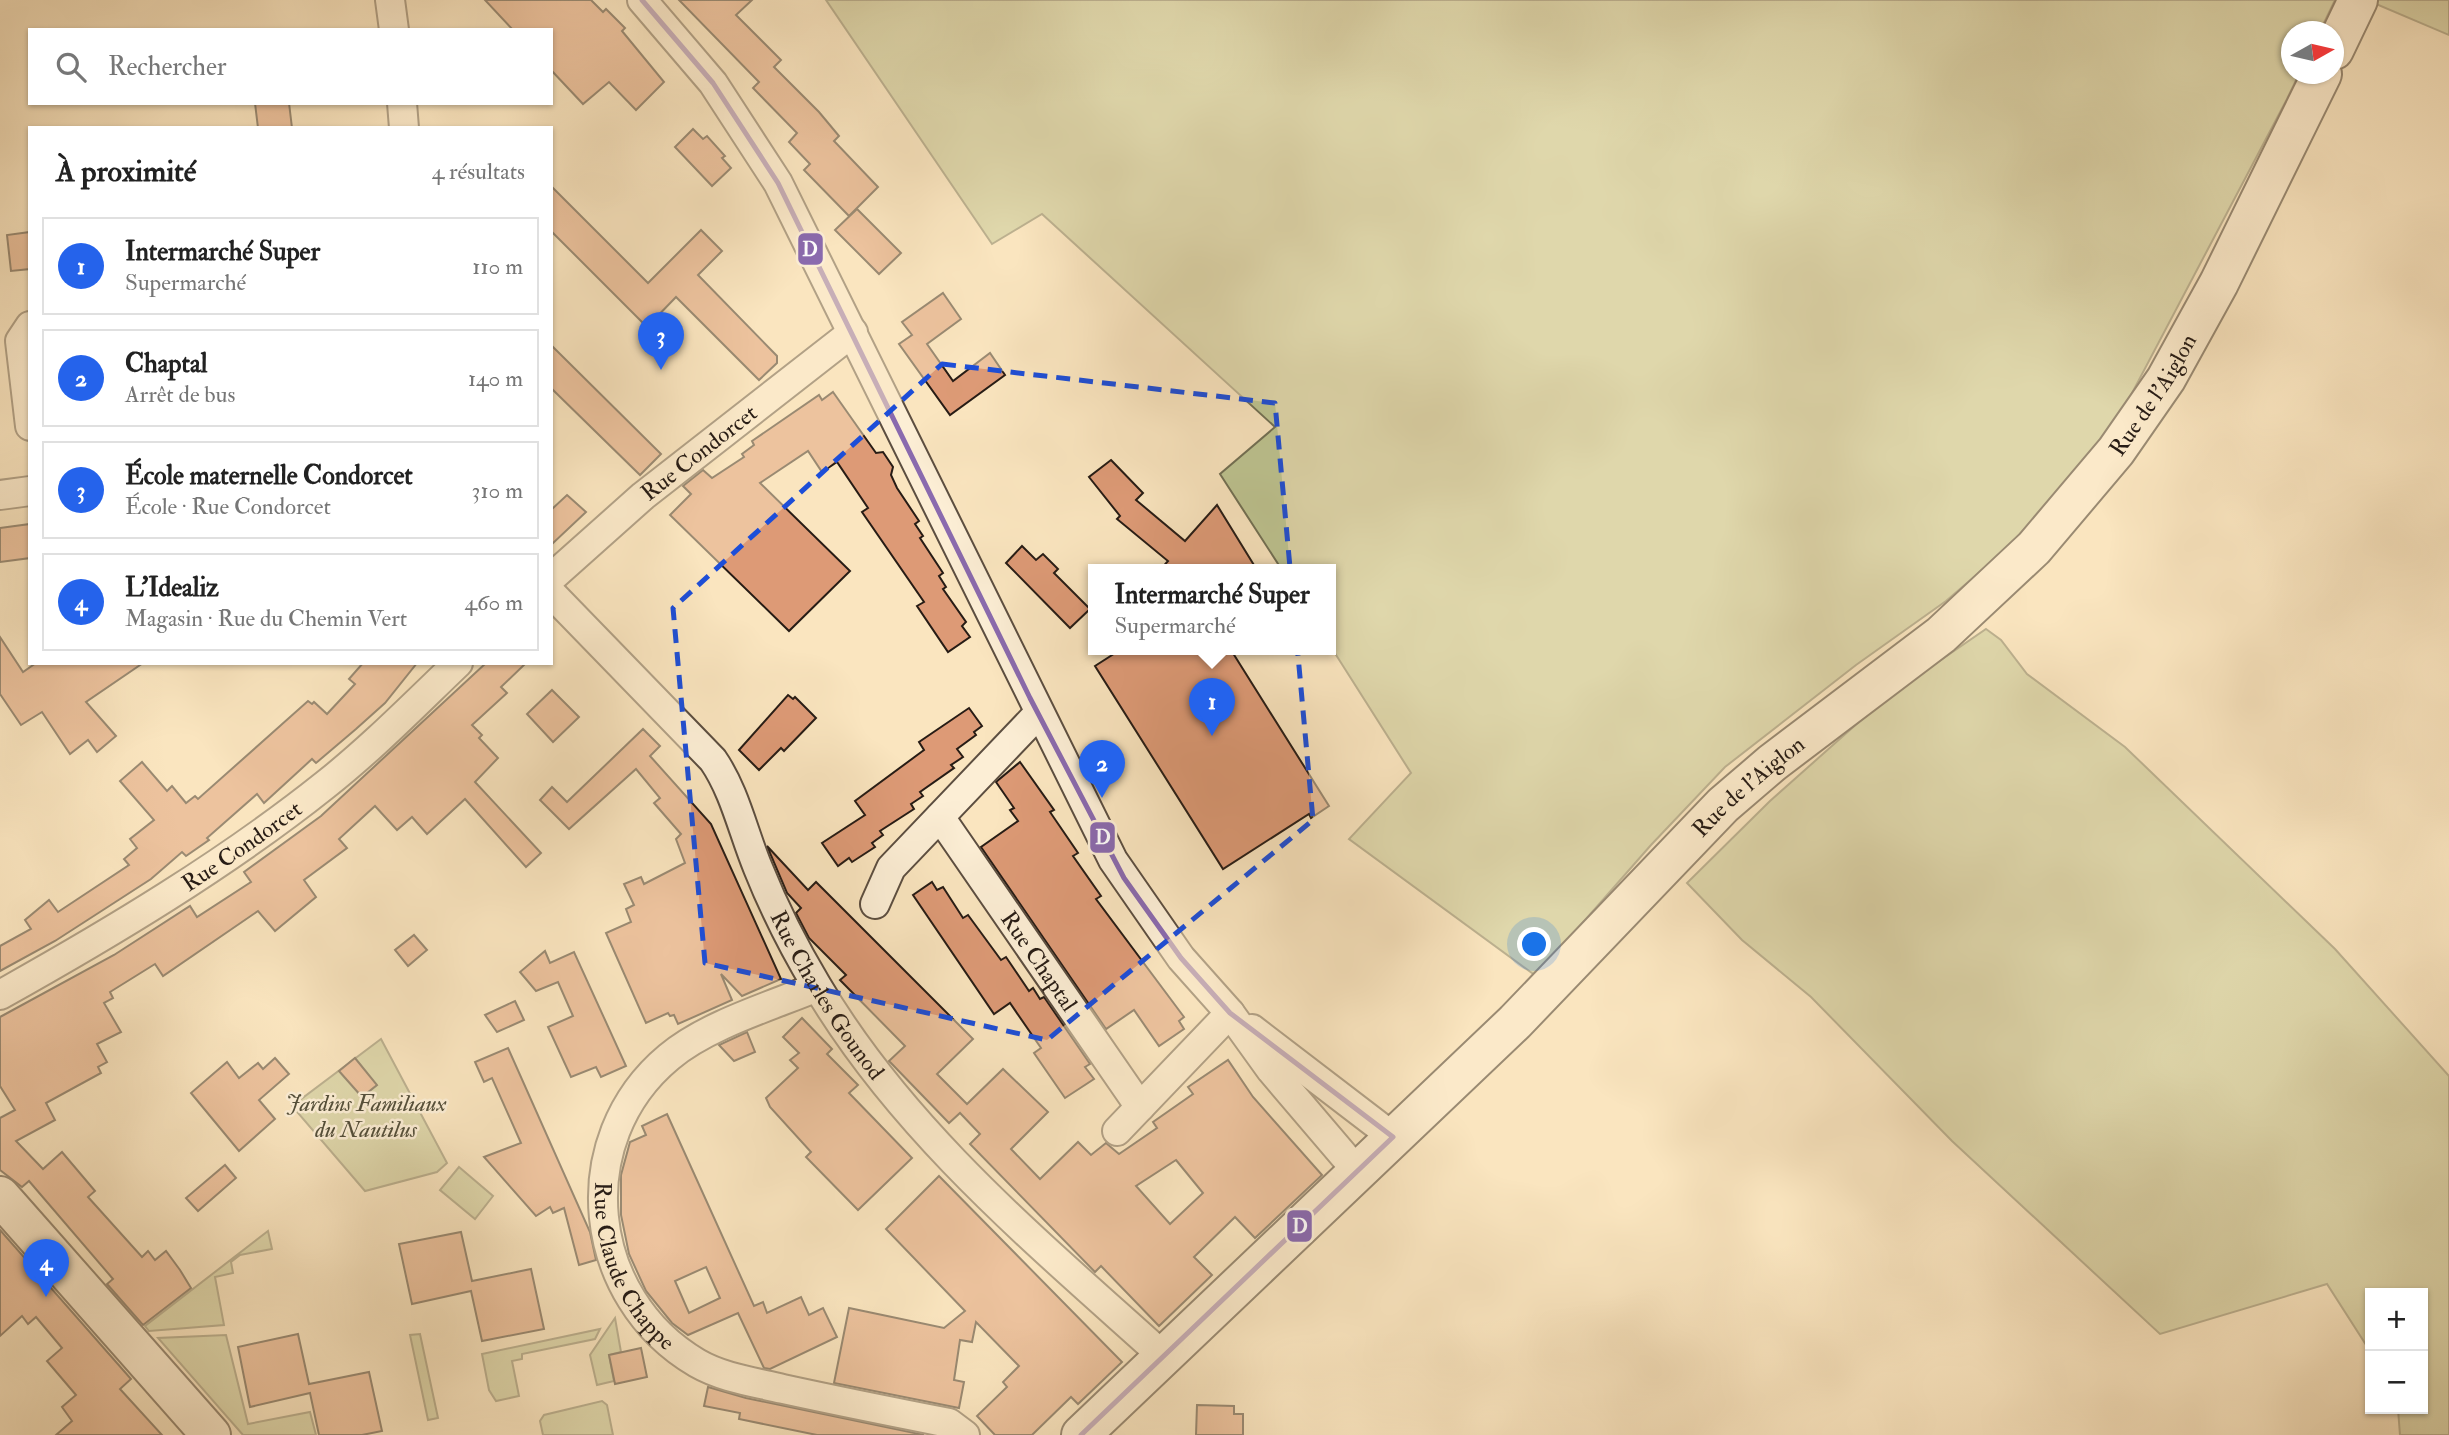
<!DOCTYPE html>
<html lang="fr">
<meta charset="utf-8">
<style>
:root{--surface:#fff;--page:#f2f2f2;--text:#222;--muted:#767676;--line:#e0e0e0;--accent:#2563eb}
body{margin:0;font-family:"IM FELL Double Pica",serif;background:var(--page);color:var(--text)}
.controls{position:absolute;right:21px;bottom:21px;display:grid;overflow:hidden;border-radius:0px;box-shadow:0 2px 5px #0004}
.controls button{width:63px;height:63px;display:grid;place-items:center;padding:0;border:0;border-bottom:2px solid var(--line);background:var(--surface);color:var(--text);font:35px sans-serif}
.compass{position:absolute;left:2281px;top:21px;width:63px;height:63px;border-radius:50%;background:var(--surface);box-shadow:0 2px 5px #0004;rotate:82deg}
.you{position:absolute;left:1535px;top:945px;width:24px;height:24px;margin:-18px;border:5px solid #fff;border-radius:50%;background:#1a73e8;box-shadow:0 0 0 10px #1a73e833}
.badge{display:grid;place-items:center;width:46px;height:46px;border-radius:50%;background:var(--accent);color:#fff;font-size:23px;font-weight:700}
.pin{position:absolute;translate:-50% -58px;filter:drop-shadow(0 2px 4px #0008)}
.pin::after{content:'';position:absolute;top:37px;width:24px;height:21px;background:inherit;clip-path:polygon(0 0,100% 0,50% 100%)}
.popup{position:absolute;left:1088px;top:564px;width:248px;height:91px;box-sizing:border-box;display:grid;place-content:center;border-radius:0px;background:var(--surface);filter:drop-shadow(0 2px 5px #0005);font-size:23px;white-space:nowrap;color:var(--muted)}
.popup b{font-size:26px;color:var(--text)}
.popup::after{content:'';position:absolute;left:50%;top:100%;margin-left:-14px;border:14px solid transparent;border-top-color:var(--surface)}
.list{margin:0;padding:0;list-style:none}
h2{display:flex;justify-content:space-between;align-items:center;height:91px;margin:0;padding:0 28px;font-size:30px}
h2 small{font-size:23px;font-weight:400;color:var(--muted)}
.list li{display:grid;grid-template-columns:46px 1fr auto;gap:21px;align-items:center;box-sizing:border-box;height:98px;margin:0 14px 14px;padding:0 14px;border:2px solid var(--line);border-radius:0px}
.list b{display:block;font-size:26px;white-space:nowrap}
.list p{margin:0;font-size:23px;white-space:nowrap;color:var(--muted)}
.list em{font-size:23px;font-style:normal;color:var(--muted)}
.icon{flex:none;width:38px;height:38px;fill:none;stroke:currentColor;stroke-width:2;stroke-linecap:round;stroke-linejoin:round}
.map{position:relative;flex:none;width:2449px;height:1435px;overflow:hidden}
.search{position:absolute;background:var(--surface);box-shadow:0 2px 5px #0004;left:28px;top:28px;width:525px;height:77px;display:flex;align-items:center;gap:18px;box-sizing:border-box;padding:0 24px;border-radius:0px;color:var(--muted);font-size:26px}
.panel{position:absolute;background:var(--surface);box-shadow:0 2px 5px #0004;left:28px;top:126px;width:525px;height:539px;border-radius:0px}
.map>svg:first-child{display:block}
.green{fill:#bec592;stroke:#727054;stroke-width:2}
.building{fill:#dd9a76;stroke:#271c15;stroke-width:2;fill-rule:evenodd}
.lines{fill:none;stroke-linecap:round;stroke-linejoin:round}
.street-casing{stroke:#5c4e40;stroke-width:32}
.secondary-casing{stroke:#271c15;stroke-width:42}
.street{stroke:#fceed5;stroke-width:28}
.secondary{stroke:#fceed5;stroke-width:38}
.bus-1-casing{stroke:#fceed5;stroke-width:10}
.bus-1{stroke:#8a6aae;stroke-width:5}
.marked{fill:none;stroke:#1d4ed8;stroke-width:5;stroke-dasharray:14 9;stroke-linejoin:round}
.labels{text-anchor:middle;stroke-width:5;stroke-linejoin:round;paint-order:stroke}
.street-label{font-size:23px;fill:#271c15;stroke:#fceed5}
.park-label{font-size:23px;font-style:italic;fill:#544f3a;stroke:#fceed5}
.line-badge{stroke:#fceed5;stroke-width:2.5}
.badge-label{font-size:19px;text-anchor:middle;font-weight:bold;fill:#fff}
</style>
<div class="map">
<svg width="2449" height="1435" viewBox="0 0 2449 1435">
<rect width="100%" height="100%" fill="#fae5bf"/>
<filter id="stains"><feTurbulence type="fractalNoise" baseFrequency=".00286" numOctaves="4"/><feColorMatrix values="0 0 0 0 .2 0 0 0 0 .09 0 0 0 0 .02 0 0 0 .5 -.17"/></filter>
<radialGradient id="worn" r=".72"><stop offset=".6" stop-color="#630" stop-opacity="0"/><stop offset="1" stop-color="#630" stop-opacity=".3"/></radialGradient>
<g class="green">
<path d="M826,0H2335L2320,31L2292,32V74H2299L2287,99L2121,414L2062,489L2003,552L1946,601L1856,665L1725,767L1651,845L1536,976L1349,839L1411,773L1331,647V570H1282L1220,474L1275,427L1042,214L992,244Z"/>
<path d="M2378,0H2449V35L2376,4Z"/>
<path d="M1986,629L2001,640L2027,674L2125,747L2335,949L2449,1076V1435H2400L2398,1409H2423V1293H2370V1351L2327,1284L2160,1334L1952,1141L1811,997L1742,940L1687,883L1770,801L1887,697Z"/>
<path d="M381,1039L447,1163L437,1172L365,1191L292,1106Z"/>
<path d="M459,1167L493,1196L475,1219L440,1190Z"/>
<path d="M268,1231L272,1249L240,1255L231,1262L233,1273L215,1277L224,1325L149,1331L145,1326Z"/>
<path d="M615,1318L621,1352L609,1355L614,1381L597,1385L590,1355Z"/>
<path d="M600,1329L595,1339L522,1354V1359L512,1361L519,1396L496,1401L489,1390L482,1354Z"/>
<path d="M420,1334L438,1418L428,1420L410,1335Z"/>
<path d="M226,1335L248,1424L310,1412L316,1435H243L158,1338Z"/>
<path d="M602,1401L607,1405L613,1435H543L540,1421L544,1415Z"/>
</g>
<g class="building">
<path d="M485,0H591L603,12L606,9L625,28L622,31L664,82L636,110L609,82L583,104L551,70V30H513Z"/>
<path d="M679,0H752L736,15L781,60L774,67L819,112L839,136L834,141L878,187L849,216L804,170L810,164L789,142L797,133L753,88L759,82Z"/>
<path d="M255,103H289L292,128H258Z"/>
<path d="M693,129L703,139L707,136L725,156L722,158L731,168L712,186L675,147Z"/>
<path d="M551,186L648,283L701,230L722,251L698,275L777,356V363L759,380L676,297L647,327L551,231Z"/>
<path d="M857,209L901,253L879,274L835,230Z"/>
<path d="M30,232V269L11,271L7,235Z"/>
<path d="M943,293L961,319L927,344L953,381L990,353L1005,375L950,415L899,344L912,335L902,322Z"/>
<path d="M551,345L661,454L640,475L551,388Z"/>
<path d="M833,392L876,453L883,452L893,467L891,475L897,488L919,521L915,524L923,536L920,538L943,573L939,576L946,587L943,589L966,622L962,626L970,637L948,652L917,606L924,602L862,512L868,508L837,462L822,472L808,451L760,483L850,571L789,631L670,515L691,494L683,486L703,470L712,478L744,457L742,454L754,445L752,441L819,395L822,400Z"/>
<path d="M1111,460L1143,493L1136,500L1185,541L1217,505L1257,570H1160L1168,561L1117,519L1120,516L1089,477Z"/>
<path d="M567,495L586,512L551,545V510Z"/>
<path d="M30,524V558L0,562V528Z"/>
<path d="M1022,546L1036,560L1043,554L1058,569L1054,573L1090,609L1070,628L1006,563Z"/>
<path d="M0,637L23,672L36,663H143L86,702L116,736L97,752L88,740L70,754L42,712L21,725L0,694Z"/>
<path d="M1120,650H1231L1329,806L1311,818L1309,814L1223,869L1095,666Z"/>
<path d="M363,663H417L385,703L356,729L316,763L312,759L264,803L257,794L207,838L209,840L186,856L182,852L151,879L55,941L0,971V946L31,929L25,920L49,900L58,912L129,865L124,859L137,848L130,839L154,820L120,781L142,762L167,791L172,786L186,803L195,796L198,799L308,701L312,704L314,702L327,714L355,684L349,679Z"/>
<path d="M486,663H526L501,687L507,693L472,725L482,735L479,738L498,758L475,782L541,853L526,867L465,799L427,834L412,817L397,830L375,806L339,839L347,848L304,880L316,897L275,931L258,911L163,976L155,964L110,992L113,998L104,1003L121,1032L97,1044L107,1062L98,1067L101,1073L46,1103L55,1120L16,1141L43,1169L62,1152L95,1191L88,1197L142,1257L148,1251L155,1260L166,1251L180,1270L191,1288L143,1325L107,1284L113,1279L29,1181L22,1187L0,1170V1118L15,1110L0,1086V1017L114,955L190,906L197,917L251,882L244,872L321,816Z"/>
<path d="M552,690L579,717L553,742L527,714Z"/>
<path d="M788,695L793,699L795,697L816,718L784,751L781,748L759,770L739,750Z"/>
<path d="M969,708L982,726L974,732L976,735L957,749L963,757L951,765L954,768L920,792L923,796L911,804L914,809L880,831L883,835L872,843L875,847L852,862L849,858L838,866L822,843L865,815L855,801L924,750L919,742Z"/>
<path d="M643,729L660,746L650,756L711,824L781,979L742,996L721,974L732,1000L678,1024L674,1015L670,1016L668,1013L646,1023L606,933L631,922L626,909L634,905L624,884L641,877L644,884L685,863L676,839L681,834L654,803L660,798L636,769L569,829L540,800L552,787L567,802Z"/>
<path d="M1020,762L1054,810L1050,812L1078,853L1073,856L1101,896L1096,899L1184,1017L1179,1021L1184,1029L1159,1046L1134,1010L1106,1029L981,847L1018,821L1010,810L1014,808L996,782Z"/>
<path d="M767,846L808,890L816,882L973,1039L937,1074L967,1104L1003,1069L1048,1112L1011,1149L1040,1179L1078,1142L1091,1155L1106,1143L1119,1154L1157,1128L1153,1122L1193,1094L1188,1087L1228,1060L1253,1097L1322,1175L1255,1238L1235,1217L1194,1257L1212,1275L1159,1326L1101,1266L1095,1272L970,1144L980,1134L960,1113L949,1123L891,1063L889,1061L905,1046L840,980L846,975L809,938L796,913L801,908L787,893ZM1176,1160L1203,1193L1170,1224L1136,1186Z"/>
<path d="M932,882L937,890L943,887L963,918L968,915L1001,960L1006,957L1029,991L1033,988L1040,999L1044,997L1090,1064L1085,1067L1094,1079L1065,1098L1034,1053L1041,1048L1010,1003L994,1014L913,895Z"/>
<path d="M414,935L427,950L408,966L395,950Z"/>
<path d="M545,951L550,963L574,952L626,1066L601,1077L596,1067L571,1077L548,1027L573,1016L558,982L536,991L520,972Z"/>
<path d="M515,1001L524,1020L497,1032L485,1015Z"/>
<path d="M802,1018L832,1049L827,1054L858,1085L849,1093L912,1158L858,1210L806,1157L811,1152L770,1107L766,1098L798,1068L790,1060L799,1053L783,1037Z"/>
<path d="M747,1032L755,1052L734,1061L719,1045Z"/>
<path d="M508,1048L590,1232L596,1260L579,1265L564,1208L553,1213L550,1207L536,1216L484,1157L521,1143L492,1078L484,1082L475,1062Z"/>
<path d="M275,1058L289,1074L259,1100L275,1119L239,1151L191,1093L227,1062L239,1078L258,1063L263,1069Z"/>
<path d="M355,1058L377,1085L362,1097L339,1071Z"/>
<path d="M667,1114L754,1306L763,1302L767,1313L801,1297L809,1315L823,1308L837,1337L770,1369L764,1368L738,1313L688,1335L672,1323L646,1291L629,1254L621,1215V1175L630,1142L646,1135L642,1126ZM706,1267L720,1298L689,1313L675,1281Z"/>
<path d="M225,1165L236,1178L198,1211L186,1198Z"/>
<path d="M939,1176L1122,1362L1078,1404L1071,1397L1032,1435H995L977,1416L1007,1387L1003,1382L1019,1366L976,1322L972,1342L960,1340L954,1380L964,1382L959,1408L834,1383L849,1308L944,1328L965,1311L886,1229Z"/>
<path d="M0,1230L131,1379L120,1389L162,1435H56L72,1421L62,1407L76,1395L47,1361L62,1348L36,1317L28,1324L22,1316L0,1336Z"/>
<path d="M461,1232L472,1281L531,1269L544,1329L482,1341L471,1291L412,1304L399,1244Z"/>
<path d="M298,1334L309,1384L369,1372L382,1431L362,1435H319L310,1393L250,1407L238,1347Z"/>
<path d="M641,1348L647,1377L615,1384L609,1355Z"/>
<path d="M708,1387L746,1398L924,1435H817L739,1419L740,1413L704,1406Z"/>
<path d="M1197,1405L1234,1406V1414H1243V1435H1196Z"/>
</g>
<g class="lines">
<g class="street-casing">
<g id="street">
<path d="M390,0L394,30"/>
<path d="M642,0L713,83L778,183L1113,860L1181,958L1230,1013L1271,1070L1357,1171"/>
<path d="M402,103L404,128"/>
<path d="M30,326L20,341L30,426"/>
<path d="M0,495L30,491"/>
<path id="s1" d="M551,578L643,496L853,332"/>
<path id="s2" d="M551,593L713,760C735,792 743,832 758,868C774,908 794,948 817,986C904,1133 1038,1243 1163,1356"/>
<path id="s3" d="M940,817L1140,1107"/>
<path d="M875,904L891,868L1038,714"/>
<path id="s4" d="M817,987C771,1006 707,1025 669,1057C569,1140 586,1298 697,1363C723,1378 754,1382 783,1389C838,1401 893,1412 949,1423L965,1435"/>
<path id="s5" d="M0,995C111,933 226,864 325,785C372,748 415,704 458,663"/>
<path d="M1252,1029L1393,1137"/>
<path d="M1117,1131L1230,1013"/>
</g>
</g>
<g class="secondary-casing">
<g id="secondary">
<path d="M2334,50L2358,0"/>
<path d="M0,1196L211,1435"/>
<path id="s6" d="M1081,1435L1515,1022L1723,805L1772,763L1941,635L2034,548L2116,451L2166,379L2219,283L2322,74"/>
</g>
</g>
<use href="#street" class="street"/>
<use href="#secondary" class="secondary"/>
<g class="bus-1-casing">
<path id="bus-1" d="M642,0L713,83L778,183L1030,698L1124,878L1181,958L1230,1013L1393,1137L1081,1435"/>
</g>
<use href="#bus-1" class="bus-1"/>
</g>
<path d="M0 0H2449V1435H0ZM942,364L1275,403L1313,820L1047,1040L705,963L673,608Z" fill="#fae5bf" fill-opacity=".55" fill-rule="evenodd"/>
<path class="marked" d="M942,364L1275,403L1313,820L1047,1040L705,963L673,608Z"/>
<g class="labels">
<g class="street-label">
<text dy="8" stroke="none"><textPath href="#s6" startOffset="1498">Rue de l'Aiglon</textPath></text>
<text dy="8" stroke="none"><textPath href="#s1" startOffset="194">Rue Condorcet</textPath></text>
<text dy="8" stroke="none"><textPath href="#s6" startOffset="931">Rue de l'Aiglon</textPath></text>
<text dy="8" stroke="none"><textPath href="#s5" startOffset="284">Rue Condorcet</textPath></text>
<text dy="8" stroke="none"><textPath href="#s3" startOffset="175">Rue Chaptal</textPath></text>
<text dy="8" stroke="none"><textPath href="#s2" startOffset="495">Rue Charles Gounod</textPath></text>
<text dy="8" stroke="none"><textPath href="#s4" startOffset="401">Rue Claude Chappe</textPath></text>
</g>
<g class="park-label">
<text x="366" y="1111">Jardins Familiaux<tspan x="366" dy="26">du Nautilus</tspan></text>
</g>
</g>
<g class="line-badge">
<rect x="797" y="232" width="27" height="34" rx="7" fill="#8a6aae"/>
<rect x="1089" y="821" width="27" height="33" rx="7" fill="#8a6aae"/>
<rect x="1286" y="1209" width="27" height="34" rx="7" fill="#8a6aae"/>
</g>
<g class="badge-label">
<text x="810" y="256">D</text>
<text x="1103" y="844">D</text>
<text x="1300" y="1233">D</text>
</g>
<rect width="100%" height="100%" filter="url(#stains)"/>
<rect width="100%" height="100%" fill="url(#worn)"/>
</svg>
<div class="controls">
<button>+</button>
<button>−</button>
</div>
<svg class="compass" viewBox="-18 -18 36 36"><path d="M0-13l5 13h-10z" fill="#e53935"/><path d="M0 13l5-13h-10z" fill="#767676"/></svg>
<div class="you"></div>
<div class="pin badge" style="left:1212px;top:736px">1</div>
<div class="popup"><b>Intermarché Super</b>Supermarché</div>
<div class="pin badge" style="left:1102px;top:798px">2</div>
<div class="pin badge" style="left:661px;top:370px">3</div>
<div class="pin badge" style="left:46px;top:1297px">4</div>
<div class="search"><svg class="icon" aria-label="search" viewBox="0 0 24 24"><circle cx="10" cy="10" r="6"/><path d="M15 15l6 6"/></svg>Rechercher</div>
<section class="panel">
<h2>À proximité<small>4 résultats</small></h2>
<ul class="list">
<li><span class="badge">1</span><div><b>Intermarché Super</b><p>Supermarché</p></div><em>110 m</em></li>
<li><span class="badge">2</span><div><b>Chaptal</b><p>Arrêt de bus</p></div><em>140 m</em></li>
<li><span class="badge">3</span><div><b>École maternelle Condorcet</b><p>École · Rue Condorcet</p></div><em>310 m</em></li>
<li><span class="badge">4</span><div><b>L'Idealiz</b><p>Magasin · Rue du Chemin Vert</p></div><em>460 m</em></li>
</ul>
</section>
</div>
